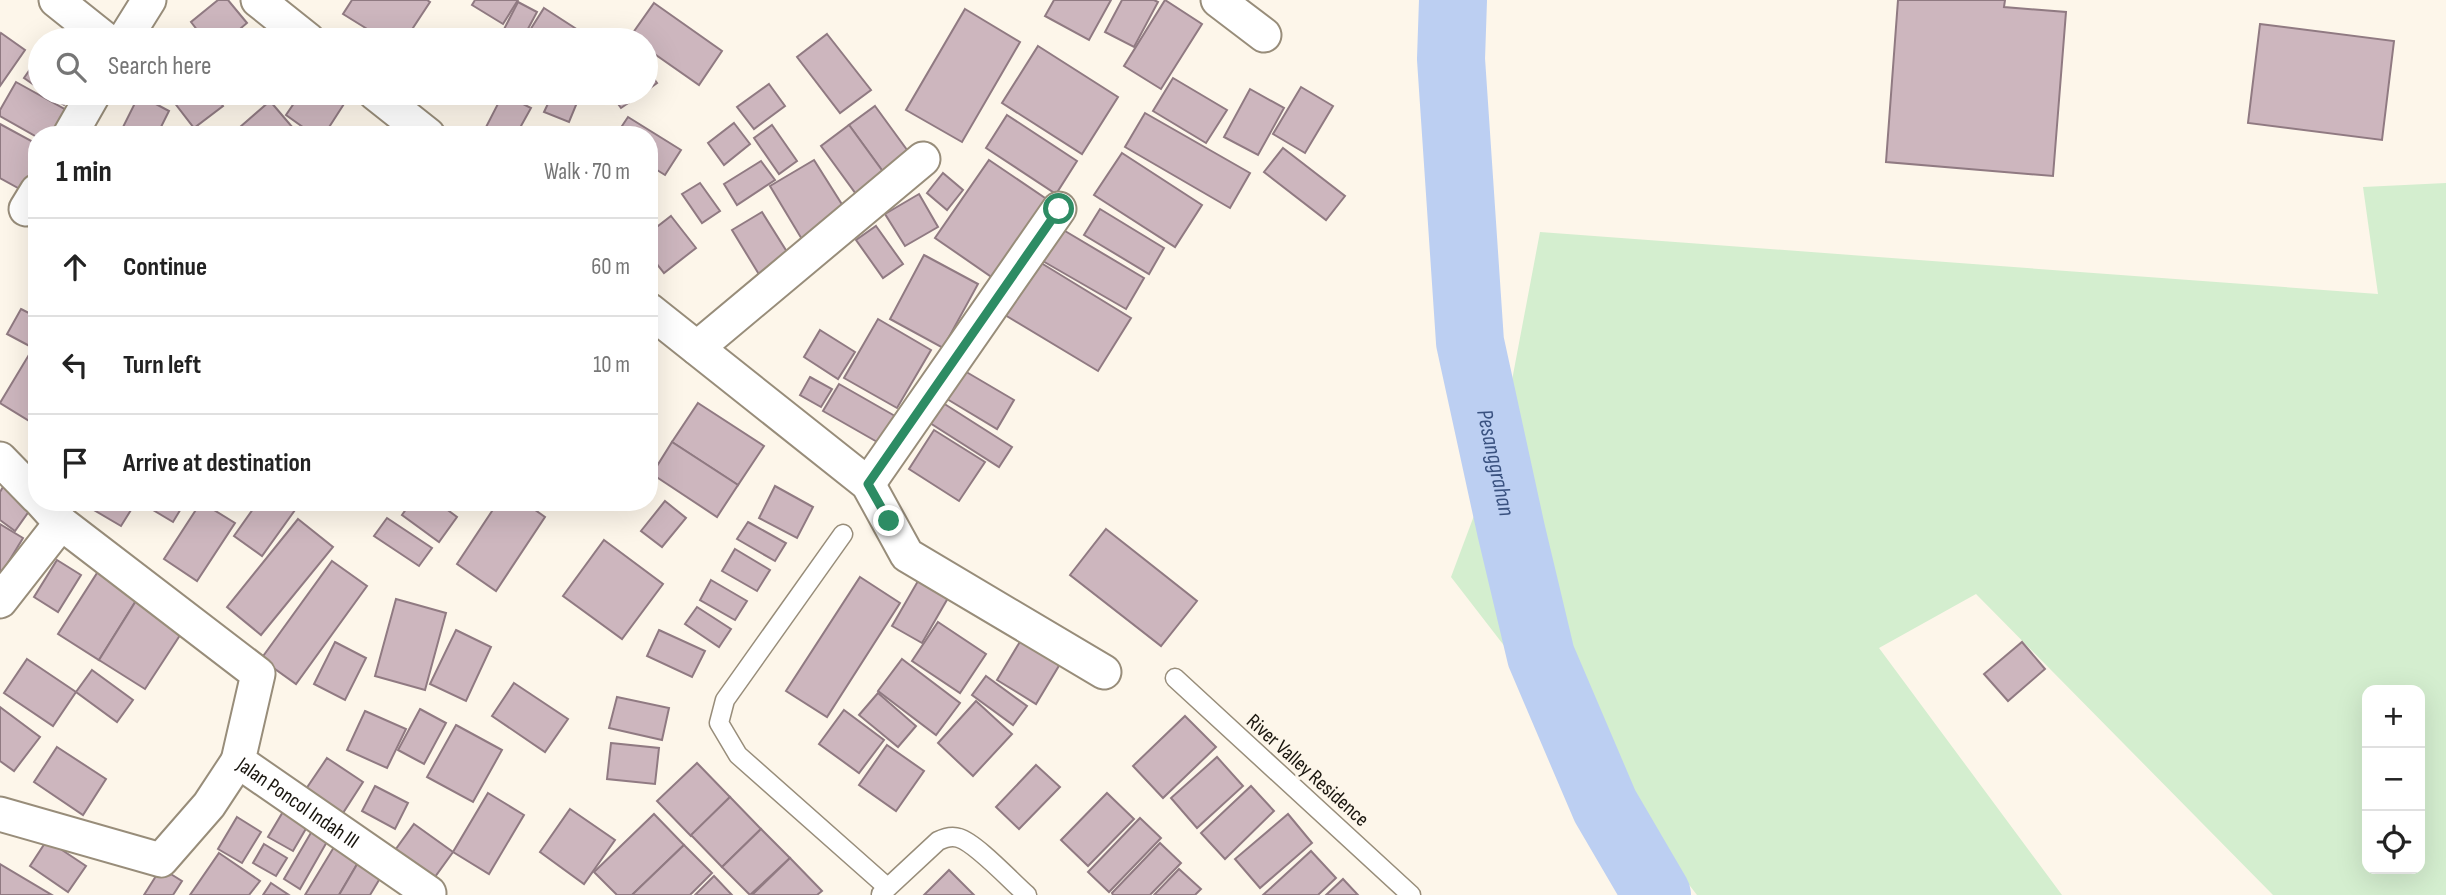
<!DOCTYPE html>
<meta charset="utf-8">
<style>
:root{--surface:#fff;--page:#f2f2f2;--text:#222;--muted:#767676;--line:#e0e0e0}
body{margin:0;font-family:"Sofia Sans Condensed",sans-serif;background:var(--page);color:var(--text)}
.controls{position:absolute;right:21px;bottom:21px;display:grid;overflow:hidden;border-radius:14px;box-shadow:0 7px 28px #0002}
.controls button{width:63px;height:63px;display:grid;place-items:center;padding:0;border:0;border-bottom:2px solid var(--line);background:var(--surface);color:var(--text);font:35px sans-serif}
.stop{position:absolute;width:21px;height:21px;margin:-16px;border:5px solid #2d8c64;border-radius:50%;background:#fff}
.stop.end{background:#2d8c64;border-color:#fff;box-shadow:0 2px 7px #0008}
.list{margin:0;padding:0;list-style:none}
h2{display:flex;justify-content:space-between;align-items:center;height:91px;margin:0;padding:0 28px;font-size:30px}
h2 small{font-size:23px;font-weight:400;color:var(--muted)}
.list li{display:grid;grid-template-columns:46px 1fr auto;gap:21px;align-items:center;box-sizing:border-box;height:98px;padding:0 28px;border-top:2px solid var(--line)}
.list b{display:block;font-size:26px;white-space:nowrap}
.list em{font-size:23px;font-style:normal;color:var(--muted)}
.icon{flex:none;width:38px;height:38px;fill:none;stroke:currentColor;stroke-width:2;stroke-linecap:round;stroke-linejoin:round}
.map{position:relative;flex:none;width:2446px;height:895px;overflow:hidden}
.search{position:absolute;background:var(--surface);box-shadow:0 7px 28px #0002;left:28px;top:28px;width:630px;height:77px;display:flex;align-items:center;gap:18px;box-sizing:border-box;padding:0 24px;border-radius:38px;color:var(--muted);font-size:26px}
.panel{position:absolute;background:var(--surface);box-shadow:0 7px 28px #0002;left:28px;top:126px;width:630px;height:385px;border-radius:28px}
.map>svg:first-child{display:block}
.green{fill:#d4eecf;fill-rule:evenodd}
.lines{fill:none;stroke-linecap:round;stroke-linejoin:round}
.river{stroke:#bccff2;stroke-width:68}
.building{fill:#cdb6be;stroke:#907a82;stroke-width:2}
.service-casing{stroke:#988d7a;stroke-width:21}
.minor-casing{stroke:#988d7a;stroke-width:37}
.service{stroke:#fff;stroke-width:18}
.minor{stroke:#fff;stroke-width:33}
.route{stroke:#2d8c64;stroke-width:9}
.labels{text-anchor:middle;stroke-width:6;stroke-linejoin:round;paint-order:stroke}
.street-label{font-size:21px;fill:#1a160f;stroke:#fdf6ea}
.water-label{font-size:23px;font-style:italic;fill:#3a5280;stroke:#fdf6ea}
</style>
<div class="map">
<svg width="2446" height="895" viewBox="0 0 2446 895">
<rect width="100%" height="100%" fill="#fdf6ea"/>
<path class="green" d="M2446,183V895H2273L1976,594L1879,648L2062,895H1697L1451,577L1499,449L1540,232L2378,294L2363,187ZM2367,690H2420V869H2367Z"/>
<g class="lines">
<path class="river" id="s1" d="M1453,0L1451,59L1470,342L1511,530L1541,656L1605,806L1657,895"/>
</g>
<g class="building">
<path d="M218,0H228L247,23L227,40H205L191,22Z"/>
<path d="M352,0H427L430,2L405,40H385L343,14Z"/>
<path d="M475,0H518L503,24L472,5Z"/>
<path d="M1054,0H1111L1089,40L1045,16Z"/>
<path d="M1122,0H1154L1158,2L1134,47L1105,32Z"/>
<path d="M1165,0L1202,24L1161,89L1124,66Z"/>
<path d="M1898,0H2005L2004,7L2066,12L2053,176L1886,162Z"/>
<path d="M518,2L537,12L522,40H505L500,37Z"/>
<path d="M654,3L722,51L699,85L646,48V40H634L630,37Z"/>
<path d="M544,8L578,30L571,40L525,38Z"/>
<path d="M965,9L1020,42L962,142L906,110Z"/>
<path d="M268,24L287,40H253Z"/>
<path d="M2260,24L2394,41L2382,140L2248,123Z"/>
<path d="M1,33L25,50L0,86V35Z"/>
<path d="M827,34L871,90L840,113L797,57Z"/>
<path d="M1038,46L1118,97L1082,154L1002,103Z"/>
<path d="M40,55V89L24,78Z"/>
<path d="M646,68L657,83L646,91Z"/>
<path d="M1173,78L1227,110L1206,143L1153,111Z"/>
<path d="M16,82L77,116L66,135H37V137L0,116V110Z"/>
<path d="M769,84L785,106L754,129L737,107Z"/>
<path d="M1301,87L1333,106L1305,153L1273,134Z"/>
<path d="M1250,89L1284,108L1258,155L1224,137Z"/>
<path d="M45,93H72L64,105Z"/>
<path d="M167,93H213L223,106L194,128Z"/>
<path d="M301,93H351L324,135H314L286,115Z"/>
<path d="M553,93H581L569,122L544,112Z"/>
<path d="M610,93H643L621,108Z"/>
<path d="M503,94L531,108L516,135H496L485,129Z"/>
<path d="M139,95L169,111L157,135H132L122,129Z"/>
<path d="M270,101L299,135H233L232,134Z"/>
<path d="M875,106L910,154L884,173L849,125Z"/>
<path d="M1145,113L1250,173L1230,208L1125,147Z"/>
<path d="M1007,115L1077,161L1056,194L986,148Z"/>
<path d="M628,117L681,150L665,175L649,165V135H616Z"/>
<path d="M734,123L750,144L724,165L708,143Z"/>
<path d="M0,124L37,144V174L27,193L0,178Z"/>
<path d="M772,125L797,161L779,174L754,138Z"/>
<path d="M849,125L884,173L856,194L821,146Z"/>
<path d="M1283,148L1345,196L1326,220L1264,172Z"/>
<path d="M1122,153L1202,205L1175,247L1094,195Z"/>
<path d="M814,160L848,214L803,241L770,186Z"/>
<path d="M989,160L1048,200L993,278L935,238Z"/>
<path d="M761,161L775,180L737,205L724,184Z"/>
<path d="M943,173L963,190L947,210L927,193Z"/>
<path d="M700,183L720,211L702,223L682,194Z"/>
<path d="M919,194L938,227L905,246L885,214Z"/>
<path d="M1100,209L1164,248L1149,274L1084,235Z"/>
<path d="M762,212L794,263L763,281L732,230Z"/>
<path d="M671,216L696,248L664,273L649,254V233Z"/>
<path d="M876,226L903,264L883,278L856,240Z"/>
<path d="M1060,228L1144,278L1126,309L1041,260Z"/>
<path d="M924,255L978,284L943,348L890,319Z"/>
<path d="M1033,258L1131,318L1098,371L1000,312Z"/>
<path d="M21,309L37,317V350L7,334Z"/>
<path d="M878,319L931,350L897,408L844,378Z"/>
<path d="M820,330L855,352L838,379L804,357Z"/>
<path d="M30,353L37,357V412L31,422L0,403Z"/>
<path d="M963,370L1014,400L997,429L947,399Z"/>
<path d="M810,377L832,389L821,407L800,395Z"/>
<path d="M839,384L895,416L879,443L823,411Z"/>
<path d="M698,403L764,446L738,485L672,442Z"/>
<path d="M943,403L1012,447L999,467L930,423Z"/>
<path d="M934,430L985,462L959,501L909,469Z"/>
<path d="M672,442L738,485L717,517L652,474Z"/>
<path d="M775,486L813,507L797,538L759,518Z"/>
<path d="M3,487L32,507L15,531L0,520V492Z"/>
<path d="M665,501L686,518L662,547L641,531Z"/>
<path d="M89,502H136L121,526L87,506Z"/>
<path d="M144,502H185L173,522L143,504Z"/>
<path d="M201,502L235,523L197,581L164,559Z"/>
<path d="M258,502H284L295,510L262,556L234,536Z"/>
<path d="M411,502H437L457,517L439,542L402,515Z"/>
<path d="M498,502H524L545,517L496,591L457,564Z"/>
<path d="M387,518L432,548L419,566L374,536Z"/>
<path d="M298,519L333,547L261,635L227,607Z"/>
<path d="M748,522L786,543L775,561L737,539Z"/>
<path d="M0,524L23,538L0,576Z"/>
<path d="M1106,529L1197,601L1161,646L1070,575Z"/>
<path d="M604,540L663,584L622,639L563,596Z"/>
<path d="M735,549L770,570L757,591L722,571Z"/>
<path d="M57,560L81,575L58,612L34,597Z"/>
<path d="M332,561L367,586L296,684L261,659Z"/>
<path d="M99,570L139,596L99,660L58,634Z"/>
<path d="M860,577L900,603L827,717L786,691Z"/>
<path d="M711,580L747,601L735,620L700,600Z"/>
<path d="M918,581L948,598L922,643L892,626Z"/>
<path d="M139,596L186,626L145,689L99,660Z"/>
<path d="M396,599L446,613L425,690L375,676Z"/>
<path d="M697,607L731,629L719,647L685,624Z"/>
<path d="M938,622L986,654L960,693L912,661Z"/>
<path d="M456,630L491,647L466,701L430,684Z"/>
<path d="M659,630L705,651L692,677L647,656Z"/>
<path d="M1024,635L1063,659L1036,704L997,680Z"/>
<path d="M335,642L366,658L345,700L314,684Z"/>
<path d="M2022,642L2045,669L2008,701L1984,674Z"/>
<path d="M27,659L76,692L53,726L4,693Z"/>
<path d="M902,659L960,703L936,735L878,691Z"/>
<path d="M92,670L133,700L117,722L76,692Z"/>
<path d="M986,676L1027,706L1013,725L972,695Z"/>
<path d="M514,683L568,719L545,752L492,716Z"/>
<path d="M878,693L916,726L898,747L859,715Z"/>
<path d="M617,697L669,708L662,740L609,728Z"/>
<path d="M976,701L1012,734L973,776L938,743Z"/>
<path d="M0,707L40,737L14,771L0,761Z"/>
<path d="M420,709L446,723L424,764L398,750Z"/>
<path d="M844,710L884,740L859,773L819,744Z"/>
<path d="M365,711L406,729L387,768L347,750Z"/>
<path d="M1185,716L1216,747L1163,798L1133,766Z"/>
<path d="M456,725L502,750L473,802L427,777Z"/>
<path d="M611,743L659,748L655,784L607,779Z"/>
<path d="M887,745L924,771L896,811L859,785Z"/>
<path d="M57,747L106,779L83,815L34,782Z"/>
<path d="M1217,757L1243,786L1197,828L1171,798Z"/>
<path d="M327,758L363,782L341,816L304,792Z"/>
<path d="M697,763L730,797L691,836L657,801Z"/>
<path d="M1036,765L1060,787L1019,829L996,807Z"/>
<path d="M375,786L408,803L395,829L362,811Z"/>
<path d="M1251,786L1274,811L1225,859L1201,833Z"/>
<path d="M488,793L524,815L489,874L453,852Z"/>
<path d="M1107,793L1134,819L1088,866L1061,840Z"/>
<path d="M730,797L761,829L722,867L691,835Z"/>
<path d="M287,805L311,820L293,851L268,837Z"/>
<path d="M570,809L615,840L584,884L540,852Z"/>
<path d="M654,814L684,845L632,895H617L594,872Z"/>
<path d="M1288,814L1312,843L1260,888L1235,859Z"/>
<path d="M237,817L261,832L242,863L218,849Z"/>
<path d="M1140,818L1161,838L1109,892L1088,872Z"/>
<path d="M316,824L332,833L300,889L284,879Z"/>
<path d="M414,824L453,852L432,881L393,853Z"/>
<path d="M761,829L790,858L750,895L722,867Z"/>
<path d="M47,840L86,866L68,892L30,866Z"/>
<path d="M1160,843L1181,863L1150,895H1113L1112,893Z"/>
<path d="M264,844L287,858L276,876L253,863Z"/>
<path d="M684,845L712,873L690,895H632Z"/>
<path d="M334,847L359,861L339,895H305Z"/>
<path d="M1311,851L1336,878L1318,895H1263Z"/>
<path d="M219,853L260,881L249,895H190Z"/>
<path d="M790,858L822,891L817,895H752Z"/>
<path d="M359,861L382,875L370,895H339Z"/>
<path d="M0,864L52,895H0Z"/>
<path d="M161,868L182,881L173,895H144Z"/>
<path d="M1179,869L1201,889L1195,895H1154Z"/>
<path d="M949,870L974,895H924Z"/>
<path d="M714,876L732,895H695Z"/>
<path d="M1343,879L1358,895H1326Z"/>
<path d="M271,883L289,895H263Z"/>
</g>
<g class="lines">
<g class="service-casing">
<g id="service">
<path d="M843,534L725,700L719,723L738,755L887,887"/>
<path d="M1175,678L1411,895"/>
<path d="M881,894L938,841C944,838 951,835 959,838C976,843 1012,882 1027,895"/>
</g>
</g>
<g class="minor-casing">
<g id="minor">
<path d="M56,0L106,40"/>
<path d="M258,0L308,40"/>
<path d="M1218,0L1264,35"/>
<path d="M124,40L149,0"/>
<path d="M375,93L428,135"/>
<path d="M70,135L94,93"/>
<path d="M26,209L37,191"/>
<path d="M649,310L868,484L907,555L1104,672"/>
<path d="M697,348L923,159"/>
<path d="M0,459L37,497"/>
<path d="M868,484L1059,209"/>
<path id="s2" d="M42,502L61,523L258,674L238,761L429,893"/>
<path d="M0,601L61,523"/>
<path d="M0,814L161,860L209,805L238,761"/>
</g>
</g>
<use href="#service" class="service"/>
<use href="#minor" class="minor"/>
</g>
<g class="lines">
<path class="route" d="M889,521L868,484L1059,209"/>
</g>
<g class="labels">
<g class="street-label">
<text transform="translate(1308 770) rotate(42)" y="7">River Valley Residence</text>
<text dy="7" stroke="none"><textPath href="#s2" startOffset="439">Jalan Poncol Indah III</textPath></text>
</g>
<g class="water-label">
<text dy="8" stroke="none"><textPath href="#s1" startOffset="466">Pesanggrahan</textPath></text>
</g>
</g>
</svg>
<div class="controls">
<button>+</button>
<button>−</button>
<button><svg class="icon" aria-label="locate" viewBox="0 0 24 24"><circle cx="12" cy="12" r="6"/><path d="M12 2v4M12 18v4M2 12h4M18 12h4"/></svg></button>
</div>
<div class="stop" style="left:1059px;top:209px"></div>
<div class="stop end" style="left:889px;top:521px"></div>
<div class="search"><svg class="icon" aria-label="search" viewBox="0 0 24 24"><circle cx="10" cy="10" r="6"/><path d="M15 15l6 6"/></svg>Search here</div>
<section class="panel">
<h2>1 min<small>Walk · 70 m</small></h2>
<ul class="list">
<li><svg class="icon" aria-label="ahead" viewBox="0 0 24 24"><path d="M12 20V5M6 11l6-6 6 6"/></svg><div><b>Continue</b></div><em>60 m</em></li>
<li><svg class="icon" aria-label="left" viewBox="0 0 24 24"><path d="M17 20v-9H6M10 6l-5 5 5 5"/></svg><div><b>Turn left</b></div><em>10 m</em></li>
<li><svg class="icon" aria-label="arrive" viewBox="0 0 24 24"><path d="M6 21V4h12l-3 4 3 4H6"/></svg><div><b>Arrive at destination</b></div></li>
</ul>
</section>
</div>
